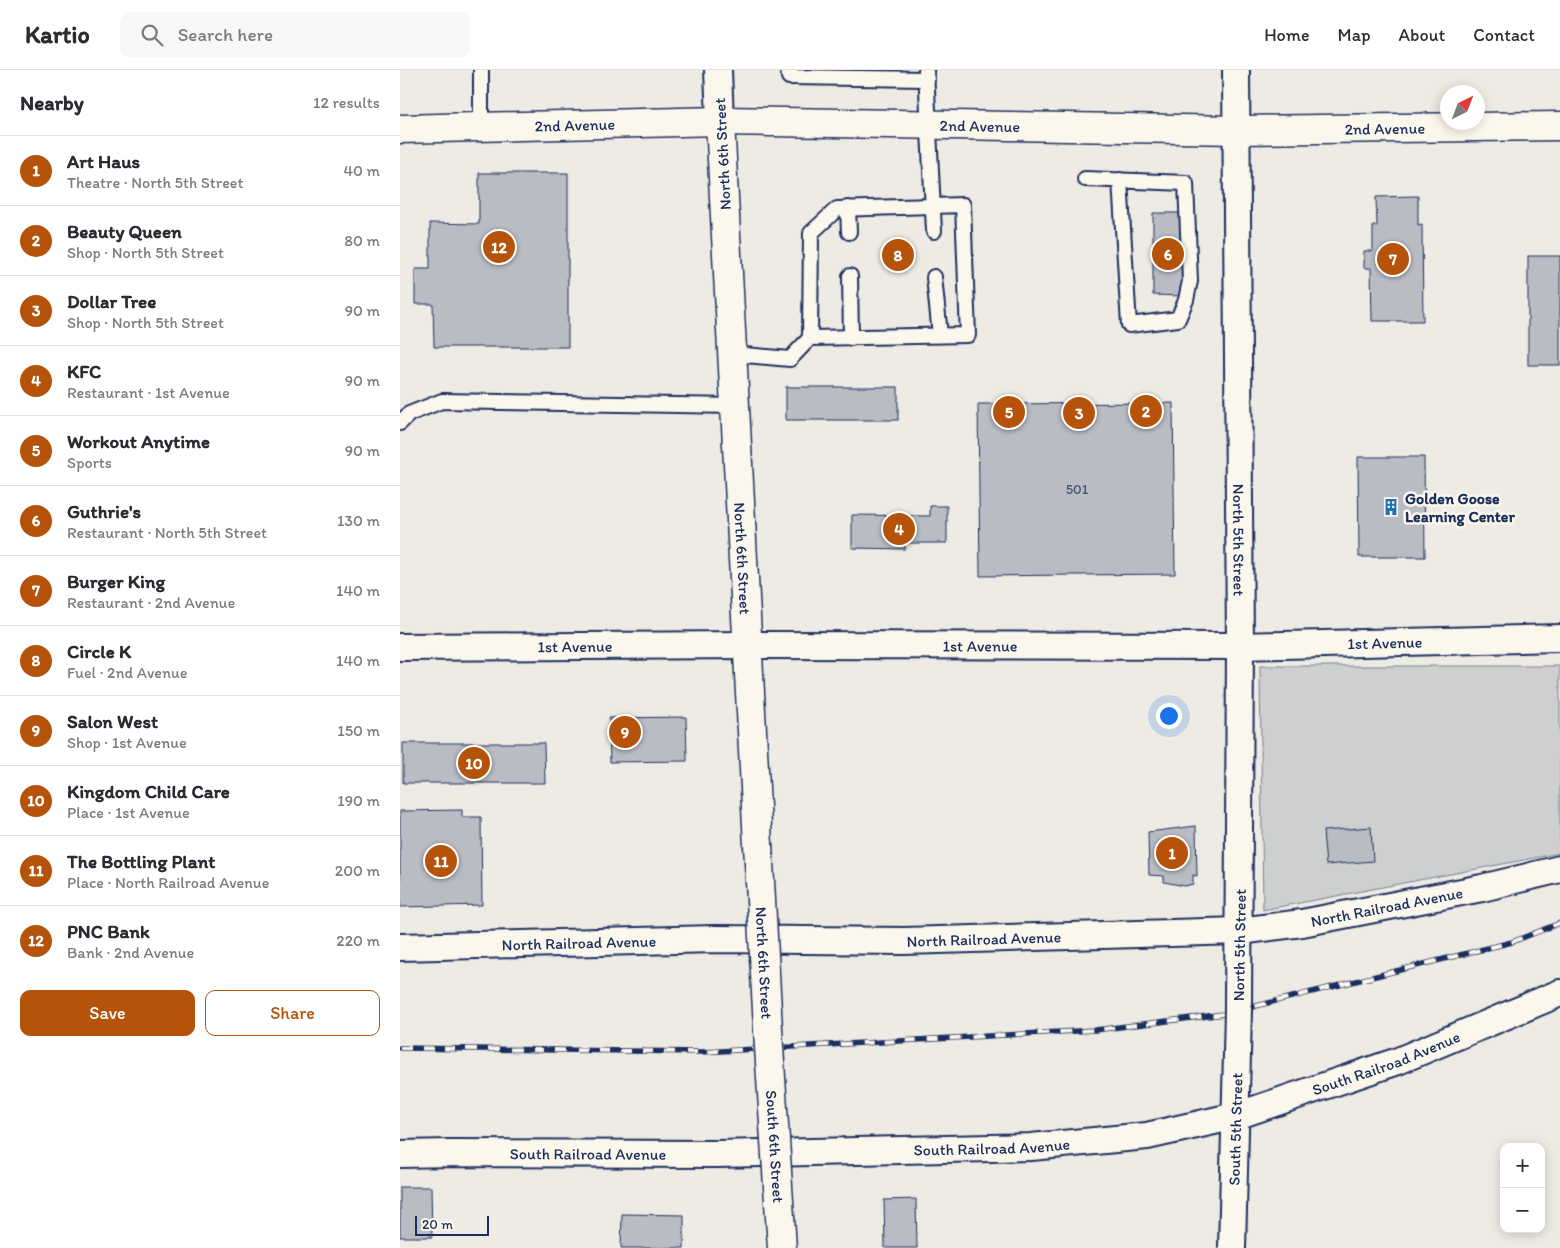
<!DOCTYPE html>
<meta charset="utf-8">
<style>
:root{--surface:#fff;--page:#f7f7f7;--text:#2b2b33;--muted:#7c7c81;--line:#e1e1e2;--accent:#b45309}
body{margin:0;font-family:Itim,sans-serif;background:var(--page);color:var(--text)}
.controls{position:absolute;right:15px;bottom:15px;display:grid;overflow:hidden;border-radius:10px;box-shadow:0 2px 12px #0003}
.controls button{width:45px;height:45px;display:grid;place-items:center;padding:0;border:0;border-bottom:1px solid var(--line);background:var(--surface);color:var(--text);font:25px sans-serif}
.compass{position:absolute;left:1040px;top:15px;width:45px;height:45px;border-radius:50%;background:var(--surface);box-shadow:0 2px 12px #0003;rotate:42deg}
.scale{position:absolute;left:15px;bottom:12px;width:74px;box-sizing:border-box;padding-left:5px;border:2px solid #1b2f5e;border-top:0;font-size:14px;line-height:18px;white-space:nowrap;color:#1b2f5e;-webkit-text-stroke:4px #fbf7ec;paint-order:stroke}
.you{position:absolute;left:768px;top:645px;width:18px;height:18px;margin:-12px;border:4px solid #fff;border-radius:50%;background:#1a73e8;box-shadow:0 0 0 8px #1a73e833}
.badge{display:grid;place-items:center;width:32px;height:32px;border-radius:50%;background:var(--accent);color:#fff;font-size:16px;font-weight:700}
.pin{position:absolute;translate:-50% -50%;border:2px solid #fff;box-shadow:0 1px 5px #0006}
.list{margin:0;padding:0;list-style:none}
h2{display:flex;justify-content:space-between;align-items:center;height:65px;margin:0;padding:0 20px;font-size:21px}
h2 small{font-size:16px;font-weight:400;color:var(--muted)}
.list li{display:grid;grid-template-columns:32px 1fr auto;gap:15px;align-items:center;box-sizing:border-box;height:70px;padding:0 20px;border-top:1px solid var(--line)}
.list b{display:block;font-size:19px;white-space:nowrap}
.list p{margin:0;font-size:16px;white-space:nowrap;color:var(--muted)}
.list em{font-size:16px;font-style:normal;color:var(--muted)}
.actions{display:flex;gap:10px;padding:15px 20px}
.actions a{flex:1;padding:11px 0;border:1px solid var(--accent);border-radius:10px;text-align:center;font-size:18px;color:var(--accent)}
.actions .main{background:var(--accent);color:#fff}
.icon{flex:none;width:28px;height:28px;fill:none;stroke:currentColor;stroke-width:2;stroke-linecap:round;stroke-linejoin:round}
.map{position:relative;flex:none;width:1160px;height:1178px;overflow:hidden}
header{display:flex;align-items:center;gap:30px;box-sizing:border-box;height:70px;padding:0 25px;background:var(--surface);border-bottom:1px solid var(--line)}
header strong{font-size:24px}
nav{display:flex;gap:28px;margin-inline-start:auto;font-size:18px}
.search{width:350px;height:45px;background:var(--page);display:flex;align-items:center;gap:12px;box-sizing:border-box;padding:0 18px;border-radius:10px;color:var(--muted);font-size:19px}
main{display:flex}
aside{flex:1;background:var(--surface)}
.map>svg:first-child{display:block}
.green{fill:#cecfcf;stroke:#747f96}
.building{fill:#b9bcc3;stroke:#1b2f5e}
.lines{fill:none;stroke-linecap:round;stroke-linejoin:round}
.service-casing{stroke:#1b2f5e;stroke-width:18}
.minor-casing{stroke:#1b2f5e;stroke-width:30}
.tertiary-casing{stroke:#1b2f5e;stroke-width:31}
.primary-casing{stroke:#1b2f5e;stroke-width:31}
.service{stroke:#fbf7ec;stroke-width:14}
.minor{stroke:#fbf7ec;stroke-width:26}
.tertiary{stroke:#fbf7ec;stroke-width:28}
.primary{stroke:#fbf7ec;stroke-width:28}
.rail-casing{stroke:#1b2f5e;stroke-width:5.5}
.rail{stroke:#fbf7ec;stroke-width:4;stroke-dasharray:11;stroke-linecap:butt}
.minor-bridge-casing{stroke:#1b2f5e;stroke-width:30;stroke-linecap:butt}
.tertiary-bridge-casing{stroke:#1b2f5e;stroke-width:31;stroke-linecap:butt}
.minor-bridge{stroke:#fbf7ec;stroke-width:26}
.tertiary-bridge{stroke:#fbf7ec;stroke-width:28}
.labels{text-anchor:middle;stroke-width:5;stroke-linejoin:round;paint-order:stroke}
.number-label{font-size:14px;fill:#425277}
.street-label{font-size:16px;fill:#1b2f5e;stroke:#fbf7ec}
.poi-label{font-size:16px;font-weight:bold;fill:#1b2f5e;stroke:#fbf7ec;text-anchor:start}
</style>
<header>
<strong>Kartio</strong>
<div class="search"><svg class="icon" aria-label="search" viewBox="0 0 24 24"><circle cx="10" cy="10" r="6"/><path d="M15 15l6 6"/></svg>Search here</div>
<nav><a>Home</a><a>Map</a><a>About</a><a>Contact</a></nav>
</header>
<main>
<aside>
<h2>Nearby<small>12 results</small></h2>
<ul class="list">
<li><span class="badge">1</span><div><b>Art Haus</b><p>Theatre · North 5th Street</p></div><em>40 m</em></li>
<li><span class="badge">2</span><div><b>Beauty Queen</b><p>Shop · North 5th Street</p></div><em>80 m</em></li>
<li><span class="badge">3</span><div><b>Dollar Tree</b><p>Shop · North 5th Street</p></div><em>90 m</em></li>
<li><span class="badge">4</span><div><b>KFC</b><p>Restaurant · 1st Avenue</p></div><em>90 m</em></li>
<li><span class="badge">5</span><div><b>Workout Anytime</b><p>Sports</p></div><em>90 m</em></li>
<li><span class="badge">6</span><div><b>Guthrie's</b><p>Restaurant · North 5th Street</p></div><em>130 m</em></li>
<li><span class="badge">7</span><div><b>Burger King</b><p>Restaurant · 2nd Avenue</p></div><em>140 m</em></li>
<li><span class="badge">8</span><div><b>Circle K</b><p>Fuel · 2nd Avenue</p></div><em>140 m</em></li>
<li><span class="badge">9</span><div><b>Salon West</b><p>Shop · 1st Avenue</p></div><em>150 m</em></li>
<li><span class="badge">10</span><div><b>Kingdom Child Care</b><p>Place · 1st Avenue</p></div><em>190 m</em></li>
<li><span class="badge">11</span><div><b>The Bottling Plant</b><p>Place · North Railroad Avenue</p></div><em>200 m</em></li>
<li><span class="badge">12</span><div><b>PNC Bank</b><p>Bank · 2nd Avenue</p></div><em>220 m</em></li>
</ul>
<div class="actions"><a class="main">Save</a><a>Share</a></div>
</aside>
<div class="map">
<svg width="1160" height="1178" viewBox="0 0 1160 1178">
<rect width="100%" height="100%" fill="#eeebe4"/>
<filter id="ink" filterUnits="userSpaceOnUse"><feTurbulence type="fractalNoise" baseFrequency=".02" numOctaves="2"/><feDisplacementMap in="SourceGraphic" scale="10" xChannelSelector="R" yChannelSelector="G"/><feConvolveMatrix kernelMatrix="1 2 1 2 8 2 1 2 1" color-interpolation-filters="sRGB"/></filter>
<g filter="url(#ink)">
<path class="green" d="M860,596H1160V783L863,840Z"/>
<g class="building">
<path d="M79,103H168V277H34L33,234H15V199H30V153L79,154Z"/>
<path d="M1018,126V155L1022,154L1023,251H972L971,198H964V181H973V156H977L976,127Z"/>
<path d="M753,143H783L782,226L753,225Z"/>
<rect x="1128" y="186" width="32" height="109"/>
<rect x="386" y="317" width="112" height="33"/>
<path d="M773,333L775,504L580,506L578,334Z"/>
<path d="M958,387H1024L1025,487H959Z"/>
<path d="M530,436H547V473H505V479L452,478V445L530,446Z"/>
<path d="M286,647L287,691L210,692L209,648Z"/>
<path d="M3,673H144L145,713H3Z"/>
<path d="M62,740V747H81L82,835L0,837V741Z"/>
<path d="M796,756L797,806L793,805V814L785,816L764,812V806L749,805L748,762Z"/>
<path d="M971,757L973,791L926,795L923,761Z"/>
<path d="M0,1117H31L32,1167H0Z"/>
<path d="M516,1129L517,1178H485L484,1130Z"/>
<path d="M222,1144L284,1145V1178H221Z"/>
</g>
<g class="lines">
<g class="service-casing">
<g id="service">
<path d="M81,0V57"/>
<path d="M388,0L389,7L527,9"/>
<path d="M526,0L534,161"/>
<path d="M685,109L786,113L790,211L786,230L778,249L729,255L720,110"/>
<path d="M448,138L449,162"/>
<path d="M450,206L451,268"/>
<path d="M534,207L540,265"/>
<path d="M333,284L390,289L410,268L568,265L563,135L437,139L411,163L410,268"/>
<path d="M0,353L9,344L42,331L335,336"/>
</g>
</g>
<g class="minor-casing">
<g id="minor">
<path d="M318,0L320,51"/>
<path id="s1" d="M836,0L840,576L838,939"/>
<path id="s2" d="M0,577L349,575L840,576L1160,568"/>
<path id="s3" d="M0,877L315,869L504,871L840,861L902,853L1082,818L1160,799"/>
<path id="s4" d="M0,1084L52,1083L318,1084L631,1077L747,1066L836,1046L998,991L1160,923"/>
<path id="s5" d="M832,1178L837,984"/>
</g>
</g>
<g class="tertiary-casing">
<g id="tertiary">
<path id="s6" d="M320,51L358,775"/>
</g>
</g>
<g class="primary-casing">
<g id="primary">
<path id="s7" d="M0,59L320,51L837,60L1160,56"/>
</g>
</g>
<use href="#service" class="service"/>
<use href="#minor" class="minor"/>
<use href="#tertiary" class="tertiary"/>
<use href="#primary" class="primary"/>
<g class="rail-casing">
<path id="rail" d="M0,978L302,982L695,960L824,944L1112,872L1160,853"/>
</g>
<use href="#rail" class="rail"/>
<g class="minor-bridge-casing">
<path id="minor-bridge" d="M837,984L838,939"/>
</g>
<g class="tertiary-bridge-casing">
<g id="tertiary-bridge">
<path id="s8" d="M358,775L369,977L382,1178"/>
</g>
</g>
<use href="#minor-bridge" class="minor-bridge"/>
<use href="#tertiary-bridge" class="tertiary-bridge"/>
</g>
</g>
<defs>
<g id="building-bare" transform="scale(1.35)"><path d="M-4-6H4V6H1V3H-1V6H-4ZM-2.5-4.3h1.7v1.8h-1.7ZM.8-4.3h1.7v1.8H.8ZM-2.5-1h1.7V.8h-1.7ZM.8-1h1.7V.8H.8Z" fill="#1f6fb2" stroke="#fbf7ec" stroke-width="2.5" paint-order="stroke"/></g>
</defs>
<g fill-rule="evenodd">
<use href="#building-bare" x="991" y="437"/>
</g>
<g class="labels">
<g class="number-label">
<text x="677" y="424">501</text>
</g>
<g class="street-label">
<text dy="6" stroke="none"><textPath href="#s7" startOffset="175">2nd Avenue</textPath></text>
<text dy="6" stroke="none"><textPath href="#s7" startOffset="580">2nd Avenue</textPath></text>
<text dy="6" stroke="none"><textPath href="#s7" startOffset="985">2nd Avenue</textPath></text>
<text transform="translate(322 84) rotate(-93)" y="6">North 6th Street</text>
<text dy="6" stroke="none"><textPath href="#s1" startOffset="470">North 5th Street</textPath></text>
<text dy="6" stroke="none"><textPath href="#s6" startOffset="438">North 6th Street</textPath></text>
<text dy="6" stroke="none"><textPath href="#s2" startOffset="985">1st Avenue</textPath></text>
<text dy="6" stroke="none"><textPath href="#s2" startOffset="580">1st Avenue</textPath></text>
<text dy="6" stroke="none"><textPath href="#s2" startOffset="175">1st Avenue</textPath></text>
<text dy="6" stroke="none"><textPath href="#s3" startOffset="989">North Railroad Avenue</textPath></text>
<text dy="6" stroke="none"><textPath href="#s3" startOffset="584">North Railroad Avenue</textPath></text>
<text dy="6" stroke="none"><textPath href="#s3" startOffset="179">North Railroad Avenue</textPath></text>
<text transform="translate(839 875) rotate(-89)" y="6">North 5th Street</text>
<text dy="6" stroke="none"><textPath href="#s8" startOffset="118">North 6th Street</textPath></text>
<text dy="6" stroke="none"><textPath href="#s4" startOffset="998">South Railroad Avenue</textPath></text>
<text dy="6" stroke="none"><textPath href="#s5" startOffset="119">South 5th Street</textPath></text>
<text dy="6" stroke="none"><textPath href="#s4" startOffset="592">South Railroad Avenue</textPath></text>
<text dy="6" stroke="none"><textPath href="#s8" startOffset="302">South 6th Street</textPath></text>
<text dy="6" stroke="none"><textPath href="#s4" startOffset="188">South Railroad Avenue</textPath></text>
</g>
<g class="poi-label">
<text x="1005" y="434">Golden Goose<tspan x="1005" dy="18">Learning Center</tspan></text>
</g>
</g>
</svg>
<div class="controls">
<button>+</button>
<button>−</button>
</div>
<svg class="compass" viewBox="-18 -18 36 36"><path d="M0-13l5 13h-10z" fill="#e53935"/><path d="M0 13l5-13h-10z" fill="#7c7c81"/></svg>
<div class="scale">20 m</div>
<div class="you"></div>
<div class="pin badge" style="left:772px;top:783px">1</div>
<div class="pin badge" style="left:746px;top:341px">2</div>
<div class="pin badge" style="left:679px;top:343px">3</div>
<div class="pin badge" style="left:499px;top:459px">4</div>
<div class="pin badge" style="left:609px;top:342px">5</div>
<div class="pin badge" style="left:768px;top:184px">6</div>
<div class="pin badge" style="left:993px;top:189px">7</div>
<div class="pin badge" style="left:498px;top:185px">8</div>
<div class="pin badge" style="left:225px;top:662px">9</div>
<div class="pin badge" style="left:74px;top:693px">10</div>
<div class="pin badge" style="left:41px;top:791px">11</div>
<div class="pin badge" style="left:99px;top:177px">12</div>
</div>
</main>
